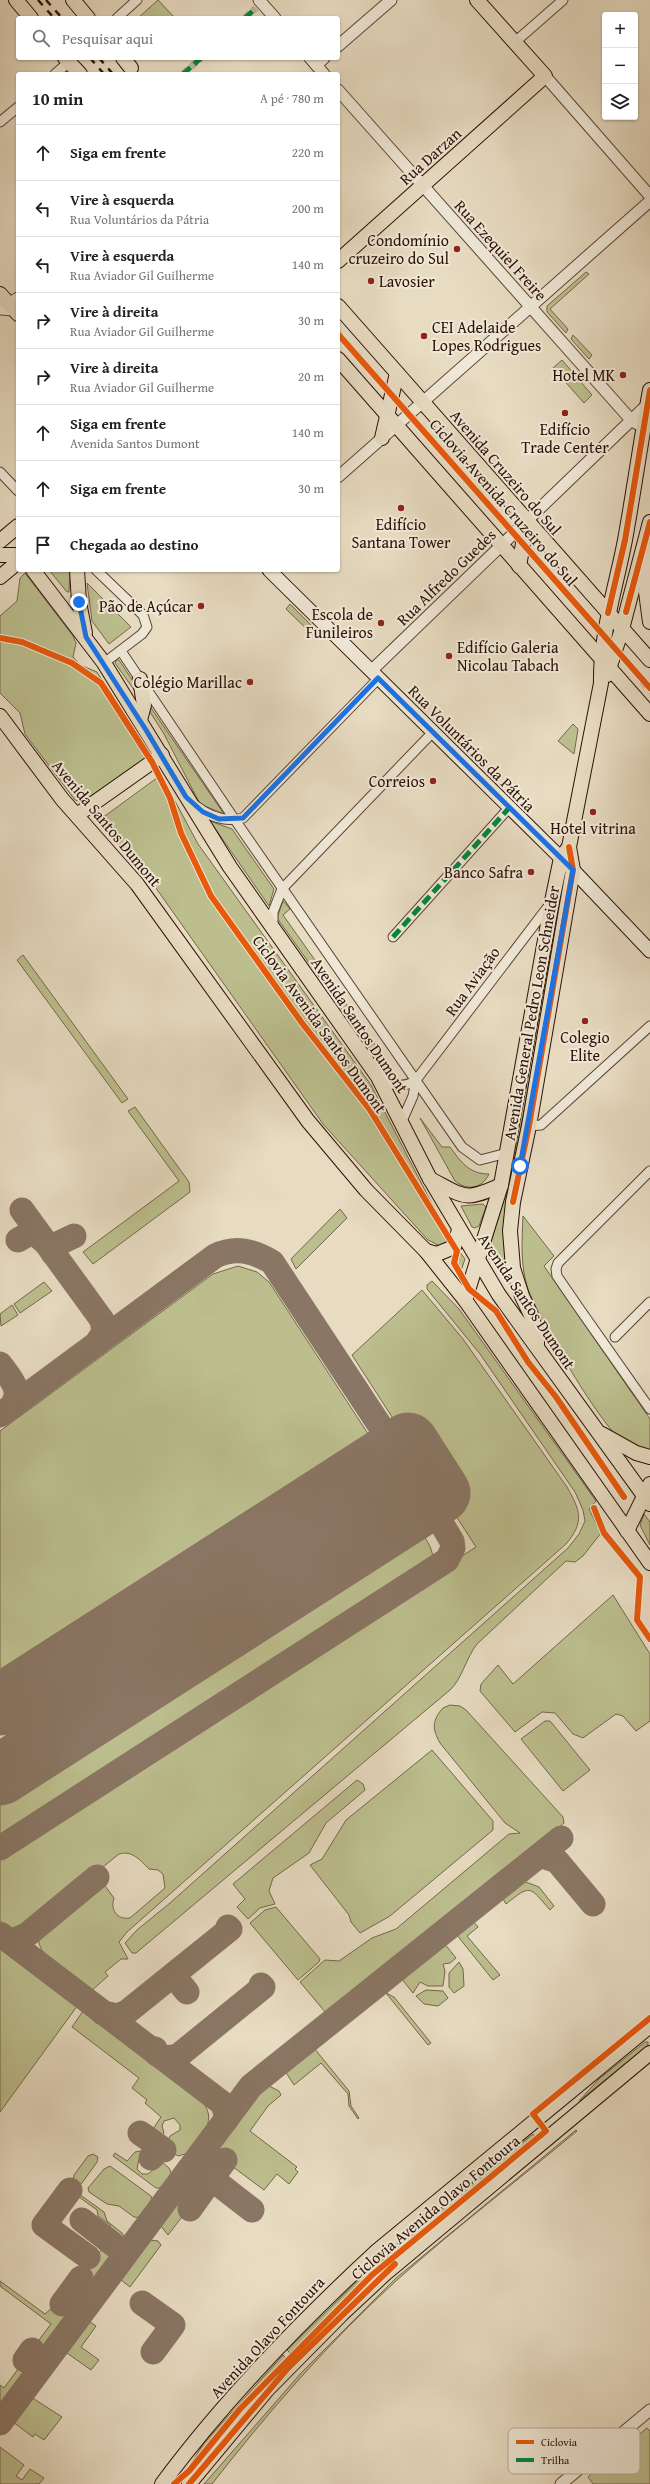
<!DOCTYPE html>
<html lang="pt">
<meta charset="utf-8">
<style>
:root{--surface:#fff;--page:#f2f2f2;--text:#202124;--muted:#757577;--line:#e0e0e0}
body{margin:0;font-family:"Gentium Book Plus",serif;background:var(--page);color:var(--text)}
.controls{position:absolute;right:12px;top:12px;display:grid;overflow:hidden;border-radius:4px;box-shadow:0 1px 3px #0004}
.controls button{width:36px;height:36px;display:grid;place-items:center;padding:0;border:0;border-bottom:1px solid var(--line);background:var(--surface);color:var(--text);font:20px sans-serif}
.stop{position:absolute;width:12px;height:12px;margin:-9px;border:3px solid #1a73e8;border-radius:50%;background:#fff}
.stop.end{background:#1a73e8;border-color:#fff;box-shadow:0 1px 4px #0008}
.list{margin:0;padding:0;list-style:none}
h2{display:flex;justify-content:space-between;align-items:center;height:52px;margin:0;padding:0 16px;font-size:17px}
h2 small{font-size:13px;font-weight:400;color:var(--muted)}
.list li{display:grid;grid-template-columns:26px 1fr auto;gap:12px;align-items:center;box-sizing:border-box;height:56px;padding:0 16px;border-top:1px solid var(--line)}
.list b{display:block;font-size:15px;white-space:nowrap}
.list p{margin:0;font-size:13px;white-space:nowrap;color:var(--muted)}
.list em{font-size:13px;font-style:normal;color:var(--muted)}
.icon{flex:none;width:22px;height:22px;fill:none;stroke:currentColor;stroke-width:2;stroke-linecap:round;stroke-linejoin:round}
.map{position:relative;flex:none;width:650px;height:2484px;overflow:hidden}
.search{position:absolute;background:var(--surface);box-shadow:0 1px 3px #0004;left:16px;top:16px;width:324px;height:44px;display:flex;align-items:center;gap:10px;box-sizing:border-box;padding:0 14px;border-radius:4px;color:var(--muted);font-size:15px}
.panel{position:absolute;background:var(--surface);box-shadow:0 1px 3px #0004;left:16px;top:72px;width:324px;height:500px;border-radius:4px}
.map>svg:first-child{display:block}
.green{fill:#bcbe8e;stroke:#74674a}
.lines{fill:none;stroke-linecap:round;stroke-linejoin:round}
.taxiway{stroke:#8a7664;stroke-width:25}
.runway{stroke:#8a7664;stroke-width:61}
.pedestrian-tunnel{stroke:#c2b29c;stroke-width:7;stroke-dasharray:7 3.5;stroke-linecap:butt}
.minor-casing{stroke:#5c4335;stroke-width:11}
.tertiary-casing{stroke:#5c4335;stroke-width:13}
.secondary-casing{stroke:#2d1006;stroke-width:15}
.primary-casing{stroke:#2d1006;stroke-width:16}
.minor{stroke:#efe8d7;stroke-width:9}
.tertiary{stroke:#efe8d7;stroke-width:11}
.secondary{stroke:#efe8d7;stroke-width:13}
.primary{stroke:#e7dbc1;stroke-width:14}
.rail{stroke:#2d1006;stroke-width:2.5;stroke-dasharray:7 7;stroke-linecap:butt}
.quiet{stroke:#00873e;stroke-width:5;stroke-dasharray:10 5;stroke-linecap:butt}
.cycleway-casing{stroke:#efe8d7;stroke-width:8}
.cycleway{stroke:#e8590c;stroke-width:6}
.route{stroke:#1a73e8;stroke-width:5}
.poi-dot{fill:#8f2418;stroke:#efe8d7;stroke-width:1.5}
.labels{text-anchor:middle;stroke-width:4;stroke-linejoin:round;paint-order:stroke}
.street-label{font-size:16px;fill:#2d1006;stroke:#efe8d7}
.poi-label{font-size:16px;fill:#2d1006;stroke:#efe8d7;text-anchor:end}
.key{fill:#efe8d7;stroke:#b5a798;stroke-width:1}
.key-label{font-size:11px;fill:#2d1006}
</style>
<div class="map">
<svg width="650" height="2484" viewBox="0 0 650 2484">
<rect width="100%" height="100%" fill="#e7dbc1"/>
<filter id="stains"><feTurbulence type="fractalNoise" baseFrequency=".005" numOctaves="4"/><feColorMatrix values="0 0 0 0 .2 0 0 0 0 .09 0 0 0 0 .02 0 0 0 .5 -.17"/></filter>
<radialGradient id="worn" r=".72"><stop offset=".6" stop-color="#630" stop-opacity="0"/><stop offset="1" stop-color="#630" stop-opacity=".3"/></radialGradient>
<g class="green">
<path d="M158,0L175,18H138Z"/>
<path d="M586,272L589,274L550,309L568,329L566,333L547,312V306Z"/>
<path d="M573,335L592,355L589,359L571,339Z"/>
<path d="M562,360L592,395L584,403L553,368Z"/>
<path d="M49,570H70L69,592H67Z"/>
<path d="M25,573L73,636L76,643L73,657L80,665L97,672L146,750V758L82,802L75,800L25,734L20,713L0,693V616L17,601L20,578Z"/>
<path d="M87,583L131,627L109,644L92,621Z"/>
<path d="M290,604L320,634L316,638L286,609Z"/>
<path d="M116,660H119L139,690V697L115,663Z"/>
<path d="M149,705L224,814L200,804L164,734L150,712Z"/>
<path d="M573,724L578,729L574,754L558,741Z"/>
<path d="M161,775L198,844L371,1085L450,1239L449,1245L442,1247L428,1240L323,1124L146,874L98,821Z"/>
<path d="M210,821L232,829L274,889L269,906Z"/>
<path d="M562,882L565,884L504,1219L505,1262L512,1288L489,1258L488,1251L503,1203Z"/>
<path d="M283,901L290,909L283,915L393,1070L386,1071L277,918Z"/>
<path d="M23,955L128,1099L122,1103L17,960Z"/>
<path d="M135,1107L189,1182L190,1192L93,1264L83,1252L179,1181L128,1111Z"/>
<path d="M420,1118L442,1147H450C461,1162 469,1174 489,1174C482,1189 467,1191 455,1181Z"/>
<path d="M483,1204L486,1207L479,1226L475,1228L472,1227L461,1206Z"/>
<path d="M340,1209L347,1218L296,1269L291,1259Z"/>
<path d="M523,1216L554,1256L544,1266L650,1419V1452C643,1450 633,1449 627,1445C602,1430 538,1318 528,1289C520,1265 522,1241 523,1216Z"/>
<path d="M459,1251L465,1259L461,1271L455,1262Z"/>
<path d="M238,1266L257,1272L269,1282L378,1449L376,1462L0,1705V1431L213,1274Z"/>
<path d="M432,1281L459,1309L596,1501L589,1509L601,1533L583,1556L575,1562L566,1561L477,1644C466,1658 462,1679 450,1690L136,1953H132L125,1943L137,1930L170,1903L568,1548L579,1534L585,1521L583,1510L575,1492L480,1354L427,1289V1285Z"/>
<path d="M44,1282L52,1291L20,1313L14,1304Z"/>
<path d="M422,1290L463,1339L567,1487C580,1510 585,1522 566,1544L127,1932L119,1942L128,1959H121L105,1972L108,1976L90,1992C75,1980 29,1954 40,1931L98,1884L105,1886L114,1898C110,1910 117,1920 130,1918L165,1888L163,1874L158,1870L149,1869C140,1860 132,1850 119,1854L26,1929L14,1933L0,1923V1853L476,1547L352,1355Z"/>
<path d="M12,1305L18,1315L1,1326L0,1314Z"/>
<path d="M644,1514L650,1522V1545L640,1525Z"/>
<path d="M407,1517L412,1519C420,1532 441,1553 429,1567L0,1842V1777L398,1520Z"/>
<path d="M613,1595L650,1654V1721L636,1731L623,1716L616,1714L583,1738L573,1734L555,1713L542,1712L515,1732L480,1691L481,1684L498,1665L513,1684Z"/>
<path d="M450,1705L460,1706L466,1710L563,1817L564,1823L326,2013L300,1982L325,1960L339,1961L372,1938L396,1929L509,1834L520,1833L505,1823L440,1743C432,1729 432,1720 443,1708Z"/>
<path d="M545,1721H550L555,1727L590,1770L563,1791L521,1739Z"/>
<path d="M432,1750L493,1821V1830L390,1916L360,1933L351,1922L349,1915L310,1865L322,1859L346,1820Z"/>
<path d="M357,1780L363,1784L365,1790L326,1823L309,1853L273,1878L269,1891L275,1904L260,1908L248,1919L237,1907L245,1899L233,1884Z"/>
<path d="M523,1881L539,1887L554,1906L550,1910C529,1886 531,1884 506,1904L503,1899L505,1894Z"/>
<path d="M276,1907L320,1959L319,1962L298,1980L250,1923L265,1910Z"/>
<path d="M472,1920L478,1927L467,1936L500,1975L493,1980L456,1934Z"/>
<path d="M444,1943L456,1958L450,1963L443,1964L445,1971L443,1986H428L420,1982L413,1993L401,1978Z"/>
<path d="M0,1945L78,2005L0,2112Z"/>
<path d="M459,1962L463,1969L464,1986L454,1993L449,1987V1973Z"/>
<path d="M426,1990L443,1991L448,1998L438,2006L424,2004L416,1996Z"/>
<path d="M386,1993L394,1997L431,2043L428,2045Z"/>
<path d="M83,2011L204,2104C217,2122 200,2138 189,2153L178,2156L165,2147L170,2136L180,2130V2125L174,2118L164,2121L162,2126L164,2133L158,2141L155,2139L153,2129L161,2117L145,2103L147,2100L132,2088L139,2078L72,2027Z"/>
<path d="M645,2042H648V2045L579,2101L599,2079Z"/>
<path d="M314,2048L349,2091L351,2106L359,2118L358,2119L349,2106L348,2094L321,2063L294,2085L285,2071Z"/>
<path d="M267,2085L279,2091L281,2095L268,2106L250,2131L297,2167L295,2169L298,2172L289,2184L277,2174L264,2190L213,2152L254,2097Z"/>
<path d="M576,2130L577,2131C517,2181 455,2228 397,2280C329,2342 269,2411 212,2484H204L302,2372L396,2278Z"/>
<path d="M533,2134L535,2137L382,2263L290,2353L287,2350L379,2260Z"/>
<path d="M146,2150L149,2152L147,2156L139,2159L137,2169L142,2174H148L154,2169L153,2161L157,2158L169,2168L172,2175L164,2188H156L113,2156L115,2153L127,2161L135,2152Z"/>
<path d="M93,2154L98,2157L97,2162L82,2183L79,2184L73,2180L74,2175L88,2156Z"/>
<path d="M110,2166L151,2196L153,2203L142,2218L134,2217L119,2206L107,2204L89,2192L88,2188L104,2169Z"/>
<path d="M65,2184L104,2212L107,2221L122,2233L126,2239C117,2240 109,2235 110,2225L98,2216L97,2210L64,2186Z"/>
<path d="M177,2202L188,2209L168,2235L161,2226Z"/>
<path d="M150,2240L158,2241L161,2245L130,2287L121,2280Z"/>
<path d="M104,2246L110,2251L112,2258L95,2282L83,2279L79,2272L91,2254L96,2257Z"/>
<path d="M0,2281L45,2314L57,2303L68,2310L69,2318L43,2353L37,2352L33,2348L51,2324L0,2286Z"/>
<path d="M90,2322L96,2326L81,2347L99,2360L91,2370L67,2353Z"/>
<path d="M283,2355L286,2358L239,2408L187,2470L204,2443Z"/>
<path d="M26,2364L30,2370L0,2411V2385L4,2388L21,2365Z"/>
<path d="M31,2397L62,2417L44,2440L35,2434L33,2437L13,2422Z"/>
<path d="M647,2428L650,2431V2484H593L588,2477Z"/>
<path d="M0,2447L24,2465L16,2476L22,2480L30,2469L44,2478L39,2484H0Z"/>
</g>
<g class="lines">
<g class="taxiway">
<path d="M22,1210L102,1320L104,1332L97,1343"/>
<path d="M18,1240L30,1233L37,1235L45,1242"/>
<path d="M53,1253L55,1245L74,1236"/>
<path d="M0,1364C10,1378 23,1390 12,1406"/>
<path d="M0,1415L215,1256C236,1246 253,1251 272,1262L396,1450C406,1472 393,1485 375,1497"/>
<path d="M0,1848L447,1560L453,1548L452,1541C435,1515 422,1475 383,1495L288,1555"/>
<path d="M548,1858L557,1861L593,1904"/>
<path d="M0,1934L222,2103L225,2110L226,2120"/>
<path d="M11,1942L28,1934L97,1877"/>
<path d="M182,1986L187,1992"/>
<path d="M103,2013L118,2016L127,2012L230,1929L228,1927"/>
<path d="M155,2049L157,2054L166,2058L178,2056L263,1987L261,1985"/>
<path d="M140,2133L164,2150L157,2151L151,2158"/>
<path d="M212,2179L252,2210"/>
<path d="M70,2190L44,2225L88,2257"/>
<path d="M190,2209L225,2160"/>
<path d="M82,2220L114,2245"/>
<path d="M142,2303L173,2325L153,2352"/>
<path d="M62,2304L81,2278"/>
<path d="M25,2360L32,2350"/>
<path d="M0,2423L251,2086L561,1838"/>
</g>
<path class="runway" d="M0,1705L408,1443L440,1493L0,1775"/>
<g class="pedestrian-tunnel">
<path d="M245,18L256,8"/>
<path d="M183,74L201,58"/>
</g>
<g class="minor-casing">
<g id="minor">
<path d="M117,18L137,0"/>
<path d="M515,42L563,0"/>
<path d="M55,74L69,62"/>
<path d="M0,122L18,107"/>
<path d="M0,472L18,491"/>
<path d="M96,570L143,615L147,627L142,634L104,663"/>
<path d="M121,651L235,820L462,1147L480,1160L507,1153"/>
<path d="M195,805C209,817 225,822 243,818L378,679"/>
<path d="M273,927V912L282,889L433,732"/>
<path d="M393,937L509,808"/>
<path d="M378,1077C390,1085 404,1089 416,1080L550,904"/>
<path d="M402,1121L413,1096L416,1080"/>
<path d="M529,1126L541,1125L650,1026"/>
<path d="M650,1171L558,1263L556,1269L557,1276L579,1308L650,1409"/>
<path d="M615,1337L650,1302"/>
</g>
</g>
<g class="tertiary-casing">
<g id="tertiary">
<path d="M259,0L275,18"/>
<path d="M338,46L391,0"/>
<path d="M310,58L324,74"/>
<path d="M316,65L324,58"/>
<path d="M545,76L650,196"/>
<path d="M338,90L632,421L643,427"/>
<path d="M8,304L18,298"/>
<path d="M0,309L14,310"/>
<path d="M338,477L650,201"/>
<path d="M371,671L647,405"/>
<path d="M561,2484L650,2410"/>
</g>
</g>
<g class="secondary-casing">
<path id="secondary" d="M269,570L573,870L650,951"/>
</g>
<g class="primary-casing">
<g id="primary">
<path d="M16,0L31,18"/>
<path d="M73,0L88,18"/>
<path d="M65,58L80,74"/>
<path d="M123,58L131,68"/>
<path d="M338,261L545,76L477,0"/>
<path d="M0,294L18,314"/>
<path d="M338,306L650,660"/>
<path d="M338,359L650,714"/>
<path d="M382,438L397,373"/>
<path d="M0,541L18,526"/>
<path d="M650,554L646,592L650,622"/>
<path d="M0,555H18"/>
<path d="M519,566L527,521"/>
<path d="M33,570L104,663L230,867L378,1077L430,1179L499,1295L650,1504"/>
<path d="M77,570L79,602L85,633"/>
<path d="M0,577L18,562"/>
<path d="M607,675L622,629L650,522"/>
<path d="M140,679L144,705L140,720"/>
<path d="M0,716L62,799L137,884L308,1121L366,1190L426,1251L465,1300L650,1563"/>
<path d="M77,815L162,755"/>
<path d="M430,1179C465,1197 464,1202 501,1185"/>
<path d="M426,1251L437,1254L454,1247L459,1230"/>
<path d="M465,1300L501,1185L552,901L561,858L569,847"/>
<path d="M537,1345V1333L530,1313L522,1296L513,1268L510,1231L513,1202L529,1126L573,870L569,847L601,683C600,635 616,587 625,540C634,490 641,440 650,390"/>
<path d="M602,1434L636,1453L650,1457"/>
<path d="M627,1531L650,1484"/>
<path d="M162,2484C225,2399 299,2323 377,2251L650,2026"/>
<path d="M189,2484L267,2390L342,2314L387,2272L650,2053"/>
</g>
</g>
<use href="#minor" class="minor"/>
<use href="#tertiary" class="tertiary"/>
<use href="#secondary" class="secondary"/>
<use href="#primary" class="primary"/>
<g class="rail">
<path d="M38,0L54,18"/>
<path d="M46,0L62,18"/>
<path d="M90,58L104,74"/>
<path d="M99,58L113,74"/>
<path d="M338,330L650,685"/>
<path d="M641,682L650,693"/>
</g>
<g class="quiet">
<path d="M245,18L256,8"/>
<path d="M183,74L201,58"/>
<path d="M393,937L509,808"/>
</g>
<g class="cycleway-casing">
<g id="cycleway">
<path d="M338,334L650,688"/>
<path d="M626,612L650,522"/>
<path d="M608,613L625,540L650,390"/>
<path d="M0,638L22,642L72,663L101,683L152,762L170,798L181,833L211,896L302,1023L370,1110L457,1251L454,1263L469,1289L496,1311L528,1362L556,1397L624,1497"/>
<path d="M513,1202L529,1126L573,870L569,847"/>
<path d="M594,1508L604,1533L640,1577L637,1620L650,1639"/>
<path d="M174,2484L189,2471L240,2409L372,2275L546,2131L533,2114L650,2018"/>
<path d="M189,2484L288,2368L395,2264"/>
</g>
</g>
<use href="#cycleway" class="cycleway"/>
</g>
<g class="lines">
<path class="route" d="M79,602L86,637L146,730L186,797L203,812L219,819L243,818L378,678L573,870L520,1166"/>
</g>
<g class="poi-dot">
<circle cx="457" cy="249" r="4"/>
<circle cx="371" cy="281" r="4"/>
<circle cx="424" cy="336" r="4"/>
<circle cx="623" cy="375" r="4"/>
<circle cx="565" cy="413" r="4"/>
<circle cx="401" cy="508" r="4"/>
<circle cx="201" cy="606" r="4"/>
<circle cx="381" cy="623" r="4"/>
<circle cx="449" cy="656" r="4"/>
<circle cx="250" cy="682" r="4"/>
<circle cx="433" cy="781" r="4"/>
<circle cx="593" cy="812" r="4"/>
<circle cx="531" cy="872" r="4"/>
<circle cx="585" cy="1021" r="4"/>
</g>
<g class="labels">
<g class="street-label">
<text transform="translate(430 156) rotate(-42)" y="6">Rua Darzan</text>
<text transform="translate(501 250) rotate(48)" y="6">Rua Ezequiel Freire</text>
<text transform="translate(506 472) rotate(49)" y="6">Avenida Cruzeiro do Sul</text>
<text transform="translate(504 502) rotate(49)" y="6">Ciclovia Avenida Cruzeiro do Sul</text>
<text transform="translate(446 577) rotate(-44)" y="6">Rua Alfredo Guedes</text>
<text transform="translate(472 748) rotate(45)" y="6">Rua Voluntários da Pátria</text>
<text transform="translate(107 823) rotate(50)" y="6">Avenida Santos Dumont</text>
<text transform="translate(472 981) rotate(-54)" y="6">Rua Aviação</text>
<text transform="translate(531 1013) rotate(-80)" y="6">Avenida General Pedro Leon Schneider</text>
<text transform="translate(320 1024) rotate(54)" y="6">Ciclovia Avenida Santos Dumont</text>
<text transform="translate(360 1025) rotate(56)" y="6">Avenida Santos Dumont</text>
<text transform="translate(527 1301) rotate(56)" y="6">Avenida Santos Dumont</text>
<text transform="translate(435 2207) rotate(-40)" y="6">Ciclovia Avenida Olavo Fontoura</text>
<text transform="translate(267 2337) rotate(-47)" y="6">Avenida Olavo Fontoura</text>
</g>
<g class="poi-label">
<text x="449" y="246">Condomínio<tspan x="449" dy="18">cruzeiro do Sul</tspan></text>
<text x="379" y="287" text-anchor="start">Lavosier</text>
<text x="432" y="333" text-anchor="start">CEI Adelaide<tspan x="432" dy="18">Lopes Rodrigues</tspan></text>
<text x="615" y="381">Hotel MK</text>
<text x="565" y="435" text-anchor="middle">Edifício<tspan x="565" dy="18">Trade Center</tspan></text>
<text x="401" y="530" text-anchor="middle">Edifício<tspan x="401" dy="18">Santana Tower</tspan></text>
<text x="193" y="612">Pão de Açúcar</text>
<text x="373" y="620">Escola de<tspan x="373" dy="18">Funileiros</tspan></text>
<text x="457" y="653" text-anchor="start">Edifício Galeria<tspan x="457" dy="18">Nicolau Tabach</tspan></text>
<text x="242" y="688">Colégio Marillac</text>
<text x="425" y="787">Correios</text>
<text x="593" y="834" text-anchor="middle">Hotel vitrina</text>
<text x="523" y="878">Banco Safra</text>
<text x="585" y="1043" text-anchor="middle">Colegio<tspan x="585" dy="18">Elite</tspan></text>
</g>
</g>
<rect x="508" y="2428" width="132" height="46" rx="6" class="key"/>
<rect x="516" y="2440" width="18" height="4" fill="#e8590c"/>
<rect x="516" y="2458" width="18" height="4" fill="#00873e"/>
<g class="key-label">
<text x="541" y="2446">Ciclovia</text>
<text x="541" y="2464">Trilha</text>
</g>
<rect width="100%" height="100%" filter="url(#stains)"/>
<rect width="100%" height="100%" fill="url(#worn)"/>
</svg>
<div class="controls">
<button>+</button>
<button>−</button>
<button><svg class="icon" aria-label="layers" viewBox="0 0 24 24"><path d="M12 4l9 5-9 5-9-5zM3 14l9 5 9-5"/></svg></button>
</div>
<div class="stop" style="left:520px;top:1166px"></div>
<div class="stop end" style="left:79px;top:602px"></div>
<div class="search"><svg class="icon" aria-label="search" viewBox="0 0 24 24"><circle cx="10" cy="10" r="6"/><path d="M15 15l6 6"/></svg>Pesquisar aqui</div>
<section class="panel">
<h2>10 min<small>A pé · 780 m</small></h2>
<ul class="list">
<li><svg class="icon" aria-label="ahead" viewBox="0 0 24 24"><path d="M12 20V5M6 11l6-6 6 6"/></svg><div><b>Siga em frente</b></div><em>220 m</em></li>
<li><svg class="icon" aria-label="left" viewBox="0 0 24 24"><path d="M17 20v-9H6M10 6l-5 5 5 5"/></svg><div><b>Vire à esquerda</b><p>Rua Voluntários da Pátria</p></div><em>200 m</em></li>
<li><svg class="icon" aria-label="left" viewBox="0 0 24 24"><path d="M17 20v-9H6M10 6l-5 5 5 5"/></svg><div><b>Vire à esquerda</b><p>Rua Aviador Gil Guilherme</p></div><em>140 m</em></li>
<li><svg class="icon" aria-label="right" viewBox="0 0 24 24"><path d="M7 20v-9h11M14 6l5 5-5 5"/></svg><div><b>Vire à direita</b><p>Rua Aviador Gil Guilherme</p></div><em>30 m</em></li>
<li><svg class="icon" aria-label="right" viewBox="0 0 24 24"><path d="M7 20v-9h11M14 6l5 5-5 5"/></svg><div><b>Vire à direita</b><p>Rua Aviador Gil Guilherme</p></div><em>20 m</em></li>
<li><svg class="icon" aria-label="ahead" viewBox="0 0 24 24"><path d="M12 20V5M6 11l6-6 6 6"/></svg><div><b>Siga em frente</b><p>Avenida Santos Dumont</p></div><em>140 m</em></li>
<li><svg class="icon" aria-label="ahead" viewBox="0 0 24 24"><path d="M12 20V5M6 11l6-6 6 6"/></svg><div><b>Siga em frente</b></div><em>30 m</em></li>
<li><svg class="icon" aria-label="arrive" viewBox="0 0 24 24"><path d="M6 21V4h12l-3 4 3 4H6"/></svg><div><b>Chegada ao destino</b></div></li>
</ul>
</section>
</div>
